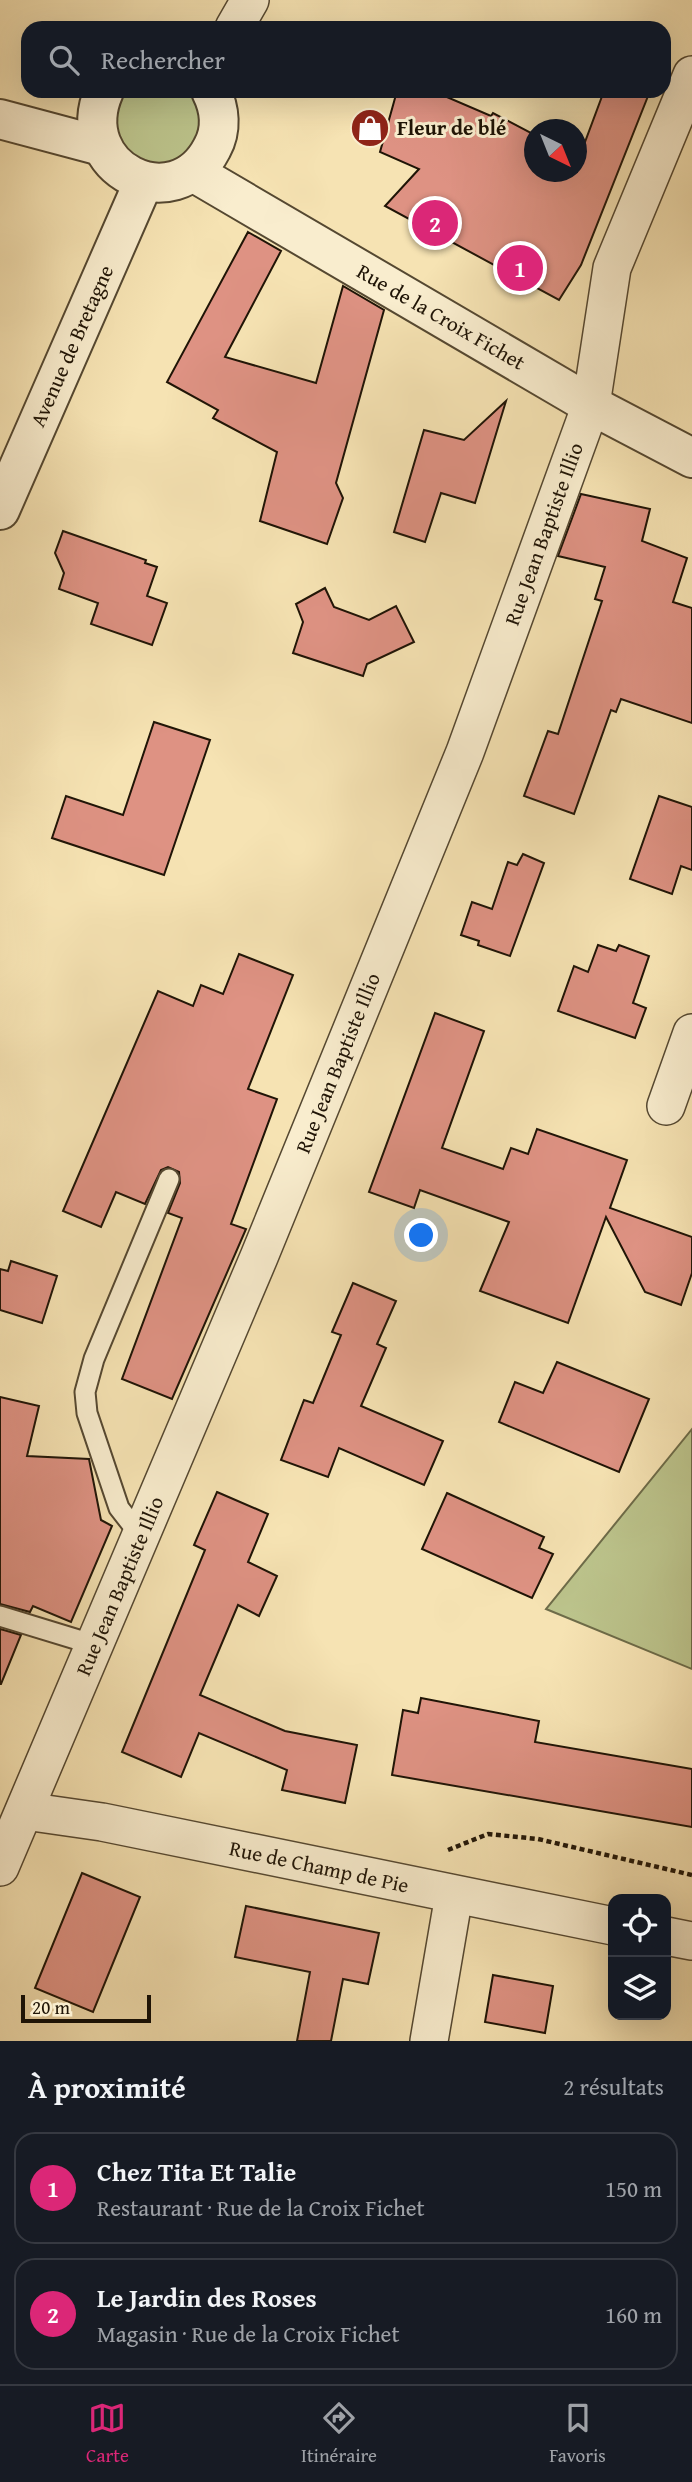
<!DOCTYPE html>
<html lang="fr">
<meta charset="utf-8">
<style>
:root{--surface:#171b24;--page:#242831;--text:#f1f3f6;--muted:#9ea1a6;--line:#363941;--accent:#db2777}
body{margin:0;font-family:"Gentium Book Plus",serif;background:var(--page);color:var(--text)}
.controls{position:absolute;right:21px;bottom:21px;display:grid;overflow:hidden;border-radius:14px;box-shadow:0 7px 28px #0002}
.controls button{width:63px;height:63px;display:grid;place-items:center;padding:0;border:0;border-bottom:2px solid var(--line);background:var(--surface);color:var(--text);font:35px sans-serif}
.compass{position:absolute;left:524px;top:119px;width:63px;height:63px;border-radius:50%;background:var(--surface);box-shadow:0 7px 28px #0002;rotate:137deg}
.scale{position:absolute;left:21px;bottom:18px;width:130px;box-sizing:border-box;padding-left:7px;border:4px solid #1f1406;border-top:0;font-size:19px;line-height:24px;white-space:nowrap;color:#1f1406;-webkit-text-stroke:5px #f9edce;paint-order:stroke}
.you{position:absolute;left:422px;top:1236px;width:24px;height:24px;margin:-18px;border:5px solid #fff;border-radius:50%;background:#1a73e8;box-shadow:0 0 0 10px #1a73e833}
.badge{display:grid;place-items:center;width:46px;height:46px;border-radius:50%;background:var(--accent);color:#fff;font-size:23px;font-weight:700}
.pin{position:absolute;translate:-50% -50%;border:4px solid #fff;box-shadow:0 2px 7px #0006}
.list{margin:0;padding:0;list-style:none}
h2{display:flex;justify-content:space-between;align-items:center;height:91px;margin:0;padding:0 28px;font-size:30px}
h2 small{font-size:23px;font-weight:400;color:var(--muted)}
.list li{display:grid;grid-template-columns:46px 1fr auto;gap:21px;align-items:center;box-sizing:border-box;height:112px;margin:0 14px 14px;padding:0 14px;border:2px solid var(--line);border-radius:21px}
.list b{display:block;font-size:26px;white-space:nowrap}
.list p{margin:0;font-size:23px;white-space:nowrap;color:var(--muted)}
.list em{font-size:23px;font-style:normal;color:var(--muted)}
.icon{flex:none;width:38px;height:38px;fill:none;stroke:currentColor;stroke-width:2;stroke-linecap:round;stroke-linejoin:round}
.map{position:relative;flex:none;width:692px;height:2041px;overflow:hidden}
.search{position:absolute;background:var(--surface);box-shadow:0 7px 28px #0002;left:21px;right:21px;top:21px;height:77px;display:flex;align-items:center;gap:18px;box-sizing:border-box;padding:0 24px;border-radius:21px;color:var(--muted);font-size:26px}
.sheet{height:343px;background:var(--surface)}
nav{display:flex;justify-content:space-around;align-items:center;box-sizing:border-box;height:98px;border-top:2px solid var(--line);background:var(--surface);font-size:19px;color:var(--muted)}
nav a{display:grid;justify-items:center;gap:4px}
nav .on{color:var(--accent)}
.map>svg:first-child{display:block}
.green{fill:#bcc48c;stroke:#6e6c49;stroke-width:2}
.building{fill:#de9283;stroke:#1f1406;stroke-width:2}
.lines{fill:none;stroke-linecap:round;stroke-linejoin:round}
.service-casing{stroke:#554831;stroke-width:23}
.minor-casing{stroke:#554831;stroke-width:40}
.tertiary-casing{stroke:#554831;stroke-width:42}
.path{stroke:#1f1406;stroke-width:4.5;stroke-dasharray:5 3.5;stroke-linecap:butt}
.service{stroke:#f9edce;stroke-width:19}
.minor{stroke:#f9edce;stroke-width:37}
.tertiary{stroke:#f9edce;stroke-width:38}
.labels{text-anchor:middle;stroke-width:6;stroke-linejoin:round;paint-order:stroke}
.poi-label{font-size:21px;font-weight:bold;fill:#1f1406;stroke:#f9edce;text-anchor:start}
.street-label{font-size:21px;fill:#1f1406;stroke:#f9edce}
</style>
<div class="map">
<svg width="692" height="2041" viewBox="0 0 692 2041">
<rect width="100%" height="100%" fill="#f6e3b3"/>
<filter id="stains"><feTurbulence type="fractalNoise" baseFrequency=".00286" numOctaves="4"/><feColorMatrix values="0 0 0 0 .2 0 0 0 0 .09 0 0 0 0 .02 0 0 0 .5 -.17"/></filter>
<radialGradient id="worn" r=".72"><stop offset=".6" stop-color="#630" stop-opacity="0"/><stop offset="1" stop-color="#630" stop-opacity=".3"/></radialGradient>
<g class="green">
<path d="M124,91H190C201,102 200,113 200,127C197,193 77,162 124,91Z"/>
<path d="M692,1429V1669L546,1609Z"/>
</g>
<g class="building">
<path d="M397,91H433L491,116L493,113L535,135V172H577V157L579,158L604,91H650L581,265L559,300L385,206L419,169L380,152Z"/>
<path d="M248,232L281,251L225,357L316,383L343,286L384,310L336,483L343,498L327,544L260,521L277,452L213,418L218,410L167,382Z"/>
<path d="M506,401L475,503L441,493L425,542L394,532L424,430L464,440Z"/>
<path d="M581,494L650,509L642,541L687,558L673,602L692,608V723L621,699L616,712L611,710L574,814L524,796L548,731L558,734L602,601L595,599L605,567L558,556Z"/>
<path d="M63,531L146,560L145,563L157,567L147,596L167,603L152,645L91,624L98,603L59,589L64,573L55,553Z"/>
<path d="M325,588L334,607L369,620L396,606L414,642L367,664L363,676L293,653L303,622L296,604Z"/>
<path d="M154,722L210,740L164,875L52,838L66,796L123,815Z"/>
<path d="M659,796L692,807V870L681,866L672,894L630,879Z"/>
<path d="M523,854L544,863L510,956L478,945L479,941L461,935L472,902L492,909L508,862L517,865Z"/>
<path d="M598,945L616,951L619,945L649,956L633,1003L646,1008L635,1038L558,1011L574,966L588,972Z"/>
<path d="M239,954L293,975L248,1089L277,1099L231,1224L246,1229L172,1399L122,1379L182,1218L168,1213L180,1183L179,1172L168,1167L161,1170L145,1204L116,1192L101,1227L63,1211L158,991L193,1006L201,985L223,994Z"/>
<path d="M435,1013L484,1031L442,1148L503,1169L511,1148L528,1154L537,1129L627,1160L610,1208L692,1237V1273L681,1305L645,1292L606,1217L568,1323L480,1291L509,1222L420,1190L414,1208L369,1192Z"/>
<path d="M11,1261L57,1276L42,1323L0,1310V1269L8,1271Z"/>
<path d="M353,1283L396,1301L377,1344L386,1348L361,1406L443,1441L424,1485L339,1448L328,1477L281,1460L304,1400L313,1403L341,1335L332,1332Z"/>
<path d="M557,1362L649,1399L619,1472L499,1422L515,1382L543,1393Z"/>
<path d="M0,1397L39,1406L27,1456L89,1459L101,1520L112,1526L71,1622L33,1606L30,1612L0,1604Z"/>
<path d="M217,1492L268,1514L248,1562L277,1576L259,1616L238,1605L200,1695L285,1731L357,1745L345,1803L282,1790L287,1770L199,1733L181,1777L122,1752L205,1550L194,1545Z"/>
<path d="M447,1493L544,1537L539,1548L553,1554L532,1598L422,1549Z"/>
<path d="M0,1629L21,1635L1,1684H0Z"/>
<path d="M421,1698L539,1721L535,1742L692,1769V1827L392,1775L403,1710L418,1713Z"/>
<path d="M82,1873L140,1897L93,2012L35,1988Z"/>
<path d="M246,1906L379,1933L368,1984L343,1979L331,2041H297L310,1972L235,1957Z"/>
<path d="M493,1975L553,1986L545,2033L485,2022Z"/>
</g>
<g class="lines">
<g class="service-casing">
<g id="service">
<path d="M141,1536L119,1508L87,1413L85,1392L94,1359L169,1179"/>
<path d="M0,1616L95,1645"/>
</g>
</g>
<g class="minor-casing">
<g id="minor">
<path d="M234,28L250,0"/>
<path d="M666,1106L692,1033"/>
<path d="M25,1811L102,1822L613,1926"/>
<path d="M0,1867L259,1257L465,752L591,405L612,268L692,75"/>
<path d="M666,1936L692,1941"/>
<path d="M429,2041L454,1895"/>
</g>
</g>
<g class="tertiary-casing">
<g id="tertiary">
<path d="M104,91C70,169 175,220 212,148C222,130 220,109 211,91"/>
<path d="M0,119L101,146"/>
<path d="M193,172L591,405L692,458"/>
<path d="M0,510L144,181"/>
</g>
</g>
<path class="path" d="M448,1850L488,1834L538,1839L692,1875"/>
<use href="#service" class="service"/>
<use href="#minor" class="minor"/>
<use href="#tertiary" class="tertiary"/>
</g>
<defs>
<g id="shop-disc" transform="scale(2.0125)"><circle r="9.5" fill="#8f2418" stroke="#f9edce"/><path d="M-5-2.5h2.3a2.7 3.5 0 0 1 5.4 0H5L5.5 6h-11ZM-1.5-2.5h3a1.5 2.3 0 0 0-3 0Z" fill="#fff"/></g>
</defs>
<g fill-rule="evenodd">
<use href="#shop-disc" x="370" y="128"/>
</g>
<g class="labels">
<g class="poi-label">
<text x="397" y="135">Fleur de blé</text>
</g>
<g class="street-label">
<text transform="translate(441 317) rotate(30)" y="7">Rue de la Croix Fichet</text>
<text transform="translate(72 346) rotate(-66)" y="7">Avenue de Bretagne</text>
<text transform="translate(544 534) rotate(-70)" y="7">Rue Jean Baptiste Illio</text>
<text transform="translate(338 1063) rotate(-68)" y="7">Rue Jean Baptiste Illio</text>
<text transform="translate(120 1586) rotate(-67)" y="7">Rue Jean Baptiste Illio</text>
<text transform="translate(319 1867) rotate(12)" y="7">Rue de Champ de Pie</text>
</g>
</g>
<rect width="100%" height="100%" filter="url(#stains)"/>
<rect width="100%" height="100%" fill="url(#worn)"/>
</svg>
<div class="controls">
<button><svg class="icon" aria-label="locate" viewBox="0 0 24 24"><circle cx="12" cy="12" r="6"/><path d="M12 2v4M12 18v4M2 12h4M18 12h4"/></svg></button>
<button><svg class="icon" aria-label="layers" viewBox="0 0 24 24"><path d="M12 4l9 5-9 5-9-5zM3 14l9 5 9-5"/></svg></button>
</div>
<svg class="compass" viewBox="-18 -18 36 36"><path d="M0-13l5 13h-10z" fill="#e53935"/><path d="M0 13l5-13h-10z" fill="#9ea1a6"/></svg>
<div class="scale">20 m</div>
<div class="you"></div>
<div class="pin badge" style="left:520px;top:268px">1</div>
<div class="pin badge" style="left:435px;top:223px">2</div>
<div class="search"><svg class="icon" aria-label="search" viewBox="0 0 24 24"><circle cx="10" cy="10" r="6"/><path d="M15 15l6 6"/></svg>Rechercher</div>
</div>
<section class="sheet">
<h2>À proximité<small>2 résultats</small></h2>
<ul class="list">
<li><span class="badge">1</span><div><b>Chez Tita Et Talie</b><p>Restaurant · Rue de la Croix Fichet</p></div><em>150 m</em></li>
<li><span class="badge">2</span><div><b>Le Jardin des Roses</b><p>Magasin · Rue de la Croix Fichet</p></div><em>160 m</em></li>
</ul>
</section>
<nav>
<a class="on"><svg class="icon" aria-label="map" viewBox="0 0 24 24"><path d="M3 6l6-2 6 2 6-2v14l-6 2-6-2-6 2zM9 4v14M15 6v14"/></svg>Carte</a>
<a><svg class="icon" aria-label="directions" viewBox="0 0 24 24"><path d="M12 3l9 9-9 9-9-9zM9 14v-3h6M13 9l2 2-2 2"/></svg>Itinéraire</a>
<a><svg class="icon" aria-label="saved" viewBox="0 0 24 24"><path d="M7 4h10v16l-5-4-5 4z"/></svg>Favoris</a>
</nav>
